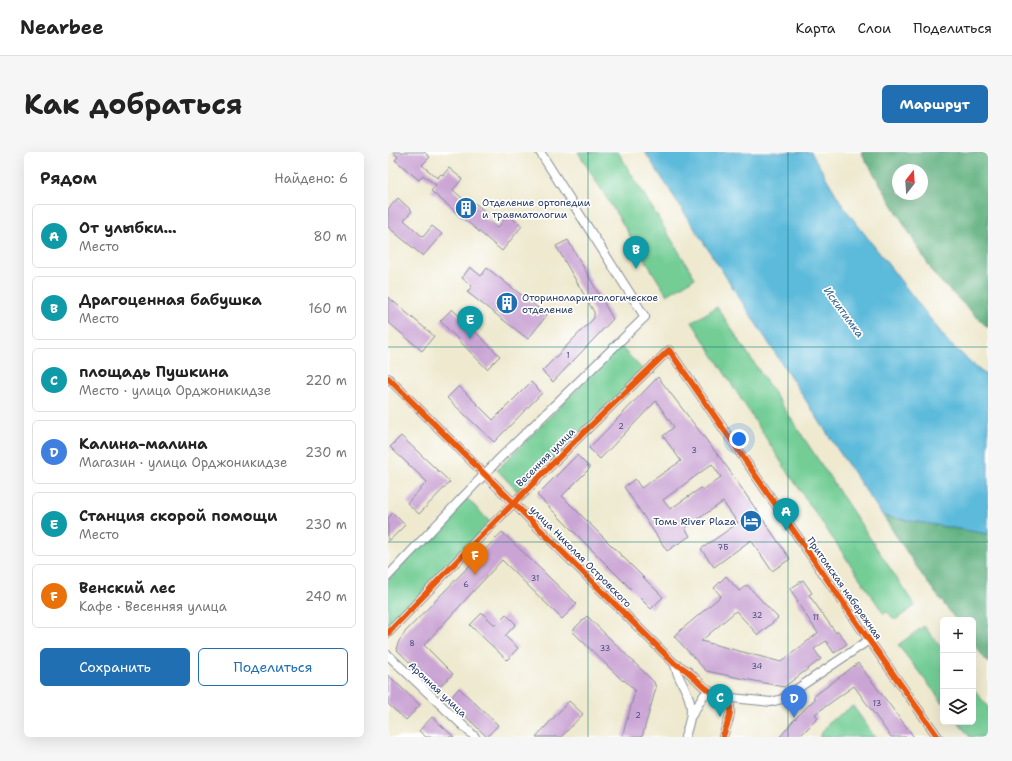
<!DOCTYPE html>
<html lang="ru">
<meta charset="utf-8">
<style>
:root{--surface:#fff;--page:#f6f6f6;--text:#222;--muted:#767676;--line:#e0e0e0;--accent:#1f6fb2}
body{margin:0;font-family:"Shantell Sans",sans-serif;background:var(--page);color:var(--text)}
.controls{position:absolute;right:12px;bottom:12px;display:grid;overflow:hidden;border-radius:6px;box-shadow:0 4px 16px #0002}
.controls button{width:36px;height:36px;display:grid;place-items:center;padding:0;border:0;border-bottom:1px solid var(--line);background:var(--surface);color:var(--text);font:20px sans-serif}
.compass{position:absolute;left:504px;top:12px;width:36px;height:36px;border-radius:50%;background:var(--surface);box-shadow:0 4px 16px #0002;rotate:17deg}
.you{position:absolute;left:351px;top:287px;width:14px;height:14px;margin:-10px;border:3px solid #fff;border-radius:50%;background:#1a73e8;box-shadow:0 0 0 6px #1a73e833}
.badge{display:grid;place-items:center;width:26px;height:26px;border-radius:50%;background:var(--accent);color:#fff;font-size:13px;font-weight:700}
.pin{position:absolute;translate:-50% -33px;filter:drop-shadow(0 1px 2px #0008)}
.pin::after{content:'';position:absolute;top:21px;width:14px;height:12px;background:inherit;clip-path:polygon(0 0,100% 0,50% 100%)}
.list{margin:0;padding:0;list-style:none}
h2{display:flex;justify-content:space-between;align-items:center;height:52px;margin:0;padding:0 16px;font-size:17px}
h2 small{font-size:13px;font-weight:400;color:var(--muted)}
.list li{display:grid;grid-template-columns:26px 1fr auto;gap:12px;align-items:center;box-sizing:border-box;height:64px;margin:0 8px 8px;padding:0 8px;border:1px solid var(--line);border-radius:6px}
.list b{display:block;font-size:15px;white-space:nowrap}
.list p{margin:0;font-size:13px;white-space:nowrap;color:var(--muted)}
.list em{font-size:13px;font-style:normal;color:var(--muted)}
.actions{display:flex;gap:8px;padding:12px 16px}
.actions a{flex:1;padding:9px 0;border:1px solid var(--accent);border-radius:6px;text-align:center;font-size:14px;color:var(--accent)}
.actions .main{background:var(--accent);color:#fff}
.icon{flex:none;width:22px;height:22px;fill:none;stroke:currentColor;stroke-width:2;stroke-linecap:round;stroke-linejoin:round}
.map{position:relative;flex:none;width:600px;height:585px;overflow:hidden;border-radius:6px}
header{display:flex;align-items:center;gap:24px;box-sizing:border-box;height:56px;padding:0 20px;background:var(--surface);border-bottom:1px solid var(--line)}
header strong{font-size:19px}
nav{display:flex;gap:22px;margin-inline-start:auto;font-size:14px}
.intro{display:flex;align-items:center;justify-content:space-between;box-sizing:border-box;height:96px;padding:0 24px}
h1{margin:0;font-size:28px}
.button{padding:10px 18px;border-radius:6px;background:var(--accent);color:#fff;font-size:14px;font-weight:700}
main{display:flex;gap:24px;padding:0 24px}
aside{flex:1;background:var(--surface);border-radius:6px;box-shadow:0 4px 16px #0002}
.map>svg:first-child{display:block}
.green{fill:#73cd95;stroke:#477e7a}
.forest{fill:#5eb07e;stroke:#3c706e;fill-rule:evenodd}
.water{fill:#5cbada;stroke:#3c749c}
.building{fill:#caa4d4;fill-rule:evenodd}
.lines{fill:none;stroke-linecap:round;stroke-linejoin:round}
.street-casing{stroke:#848c96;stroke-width:10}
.street{stroke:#fff;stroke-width:8}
.cycleway-casing{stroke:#fff;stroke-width:8}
.cycleway{stroke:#e8590c;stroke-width:6}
.grid{fill:none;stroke:#0f766e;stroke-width:1;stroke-opacity:0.55}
.labels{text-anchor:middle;stroke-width:3.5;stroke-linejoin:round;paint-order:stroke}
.number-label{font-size:8px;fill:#474c7c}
.poi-label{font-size:10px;fill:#1b2f5e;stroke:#fff;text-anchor:start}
.street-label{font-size:10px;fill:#1b2f5e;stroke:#fff}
.water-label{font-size:11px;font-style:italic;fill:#326089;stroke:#fff}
</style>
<header>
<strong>Nearbee</strong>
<nav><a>Карта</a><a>Слои</a><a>Поделиться</a></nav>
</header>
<div class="intro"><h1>Как добраться</h1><a class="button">Маршрут</a></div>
<main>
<aside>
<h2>Рядом<small>Найдено: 6</small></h2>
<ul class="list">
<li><span class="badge" style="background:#0f9aa8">A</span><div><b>От улыбки...</b><p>Место</p></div><em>80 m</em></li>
<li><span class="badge" style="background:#0f9aa8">B</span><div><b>Драгоценная бабушка</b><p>Место</p></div><em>160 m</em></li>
<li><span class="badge" style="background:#0f9aa8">C</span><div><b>площадь Пушкина</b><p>Место · улица Орджоникидзе</p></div><em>220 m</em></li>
<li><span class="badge" style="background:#3f7fe0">D</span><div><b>Калина-малина</b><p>Магазин · улица Орджоникидзе</p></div><em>230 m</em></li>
<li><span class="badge" style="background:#0f9aa8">E</span><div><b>Станция скорой помощи</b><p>Место</p></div><em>230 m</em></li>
<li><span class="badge" style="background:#e8710a">F</span><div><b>Венский лес</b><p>Кафе · Весенняя улица</p></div><em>240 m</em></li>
</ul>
<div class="actions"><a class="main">Сохранить</a><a>Поделиться</a></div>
</aside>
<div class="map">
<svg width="600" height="585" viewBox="0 0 600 585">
<rect width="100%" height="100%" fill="#fff"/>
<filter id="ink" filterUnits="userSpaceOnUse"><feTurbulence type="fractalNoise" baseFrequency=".025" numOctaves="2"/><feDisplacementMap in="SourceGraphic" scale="8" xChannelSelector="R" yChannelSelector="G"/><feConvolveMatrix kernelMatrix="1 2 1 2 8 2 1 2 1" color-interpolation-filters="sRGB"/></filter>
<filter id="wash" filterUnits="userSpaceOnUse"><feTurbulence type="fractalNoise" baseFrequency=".012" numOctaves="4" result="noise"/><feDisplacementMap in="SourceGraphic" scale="16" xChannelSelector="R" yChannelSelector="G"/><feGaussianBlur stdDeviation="0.9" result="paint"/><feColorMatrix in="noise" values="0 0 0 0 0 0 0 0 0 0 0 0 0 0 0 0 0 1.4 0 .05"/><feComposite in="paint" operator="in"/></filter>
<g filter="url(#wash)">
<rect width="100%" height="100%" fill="#eee9cf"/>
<g class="green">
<path d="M190,0H230L307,126L279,143Z"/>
<path d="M329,155L527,454L507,468L499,460L496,462L397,316L304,170Z"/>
<path d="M232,194L256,219L135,345L109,318Z"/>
<path d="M79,346L102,370L0,477V428Z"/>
<path d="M536,474L555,498V551L510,493Z"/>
<path d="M585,536L600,555V585H582L570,570H585Z"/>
<path d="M465,554L487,585H431L441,570Z"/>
</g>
<g class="forest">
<path d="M473,0H600V176L547,124ZM510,18H534V42H510Z"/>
<path d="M495,364L600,382V511L585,491V468H568L536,426Z"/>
</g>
<path class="water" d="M257,0H423L455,54L561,191L600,225V382L495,364L450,298Z"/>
<g id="blocks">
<g class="building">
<path d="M4,0H36L42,5L34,13L49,26L53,22L55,23L61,16L74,27L65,38L81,52L84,49L98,60L95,64L109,76L120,63L134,74L114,99L43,39L48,33L35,23L31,28L7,8L10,5Z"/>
<path d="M10,46L24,59L16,68L35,85L44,74L54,82L35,104L0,75V57Z"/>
<path d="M180,88L225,167L165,230L154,219L206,166V160L168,94Z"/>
<path d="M82,115L93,124L99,116L159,163L140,187L79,140L84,134L74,126Z"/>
<path d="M0,145L46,184L34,199L0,170Z"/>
<path d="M64,157L112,204L99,217L52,169Z"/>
<path d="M270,225L339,315L402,407L384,419L363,388L326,415L313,397L350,371L335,350L297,376L302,384L279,399L236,335L247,327L253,336L293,309L275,284L286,275L268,249L212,307L201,296ZM324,312L333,325L315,338L313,336L282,357L275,348Z"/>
<path d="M143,230L154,241L106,290L59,246L71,234L105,268Z"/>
<path d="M13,284L62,330L31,362L19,351L39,330L2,295Z"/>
<path d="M189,303L202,316L174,344L275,445L263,457L149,343Z"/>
<path d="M5,361L17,373L0,390V366Z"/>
<path d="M114,380L189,452L174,467L114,408L36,493L65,522L49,537L8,497L11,489L18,479Z"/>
<path d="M338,424L351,439L359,433L390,466L370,483L348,459L313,489L393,510L430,481L409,450L410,449L402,437L415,428L424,441L421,443L448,481L450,479L459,492L446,501L438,489L426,497L433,507L396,535L318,519L286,484L333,444L326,436Z"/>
<path d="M94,461L107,473L118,462L128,472L117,484L130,496L119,508L82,473Z"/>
<path d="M199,464L266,530L268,536L254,585H234L247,540L246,537L236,528L235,529L184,479Z"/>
<path d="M470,511L526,585H503L466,534L427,562L430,566L411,585H392L404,570L427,547L425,545Z"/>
<path d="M0,523L32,553L18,568L0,552Z"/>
<path d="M71,536L110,573L99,585L61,548Z"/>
<path d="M181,549L195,562L173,585H148Z"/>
<path d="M44,565L66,585H38L31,579Z"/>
</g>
</g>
</g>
<g filter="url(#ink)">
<use href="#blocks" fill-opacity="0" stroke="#848c96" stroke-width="1"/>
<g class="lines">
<g class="street-casing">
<g id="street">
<path d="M0,226L287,512C302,517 310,532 323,540C330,545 340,546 342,555C344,564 337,576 335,585"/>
<path d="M0,424L112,306L257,165L152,0"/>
<path d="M0,481L88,389L188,288L281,198L481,488L550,585"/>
<path d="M0,503L87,585"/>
<path d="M287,512C288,521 292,527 296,535C307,555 303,565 297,585"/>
<path d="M334,545L383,550L394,547L481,488"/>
<path d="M304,563L316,543L323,541"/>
</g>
</g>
<use href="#street" class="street"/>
<g class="cycleway-casing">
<g id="cycleway">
<path d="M0,226L287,512C302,517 310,532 323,540C330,545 340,546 342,555C344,564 337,576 335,585"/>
<path d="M0,481L88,389L188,288L281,198L481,488L550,585"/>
</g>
</g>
<use href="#cycleway" class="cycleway"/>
</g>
</g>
<path class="grid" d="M200,0V585M400,0V585M0,195H600M0,390H600"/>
<defs>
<g id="building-disc" transform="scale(1.15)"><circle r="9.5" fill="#1f6fb2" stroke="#fff"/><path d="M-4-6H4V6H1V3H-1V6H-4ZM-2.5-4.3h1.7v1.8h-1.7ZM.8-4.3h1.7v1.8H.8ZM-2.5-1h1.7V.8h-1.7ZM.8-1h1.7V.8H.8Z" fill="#fff"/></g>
<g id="hotel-disc" transform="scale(1.15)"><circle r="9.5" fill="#1f6fb2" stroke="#fff"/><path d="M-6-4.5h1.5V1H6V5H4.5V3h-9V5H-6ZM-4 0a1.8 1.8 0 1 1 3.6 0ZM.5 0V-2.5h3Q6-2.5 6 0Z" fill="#fff"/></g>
</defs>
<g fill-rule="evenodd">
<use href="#building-disc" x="78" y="56"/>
<use href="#building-disc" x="119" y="151"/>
<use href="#hotel-disc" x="363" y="369"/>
</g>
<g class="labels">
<g class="number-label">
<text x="180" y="206">1</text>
<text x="233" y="277">2</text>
<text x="306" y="301">3</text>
<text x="335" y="398">7Б</text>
<text x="147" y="429">31</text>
<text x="78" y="435">6</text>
<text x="369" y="466">32</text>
<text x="428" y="468">11</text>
<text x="24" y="494">8</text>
<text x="217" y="499">33</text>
<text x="369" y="517">34</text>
<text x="489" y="554">13</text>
<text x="250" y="566">2</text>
</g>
<g class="poi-label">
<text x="94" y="54">Отделение ортопедии<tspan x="94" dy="12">и травматологии</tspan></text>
<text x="134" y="149">Оториноларингологическое<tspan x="134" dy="12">отделение</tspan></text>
<text x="348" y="373" text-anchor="end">Томь River Plaza</text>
</g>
<g class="street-label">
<text transform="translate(157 305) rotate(-45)" y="4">Весенняя улица</text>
<text transform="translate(193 404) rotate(45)" y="4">улица Николая Островского</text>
<text transform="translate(457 436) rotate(55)" y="4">Притомская набережная</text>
<text transform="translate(50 537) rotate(43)" y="4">Арочная улица</text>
</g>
<g class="water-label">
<text transform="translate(456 160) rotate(54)" y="4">Искитимка</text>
</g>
</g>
</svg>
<div class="controls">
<button>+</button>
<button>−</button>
<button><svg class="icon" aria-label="layers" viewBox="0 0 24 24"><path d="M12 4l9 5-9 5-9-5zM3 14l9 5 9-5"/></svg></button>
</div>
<svg class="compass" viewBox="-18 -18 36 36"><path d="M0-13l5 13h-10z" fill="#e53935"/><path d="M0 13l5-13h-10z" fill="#767676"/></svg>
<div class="you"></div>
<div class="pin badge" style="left:398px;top:379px;background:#0f9aa8">A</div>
<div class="pin badge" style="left:248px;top:117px;background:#0f9aa8">B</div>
<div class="pin badge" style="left:332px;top:565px;background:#0f9aa8">C</div>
<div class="pin badge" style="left:406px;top:566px;background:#3f7fe0">D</div>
<div class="pin badge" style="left:82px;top:187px;background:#0f9aa8">E</div>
<div class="pin badge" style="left:87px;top:423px;background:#e8710a">F</div>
</div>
</main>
